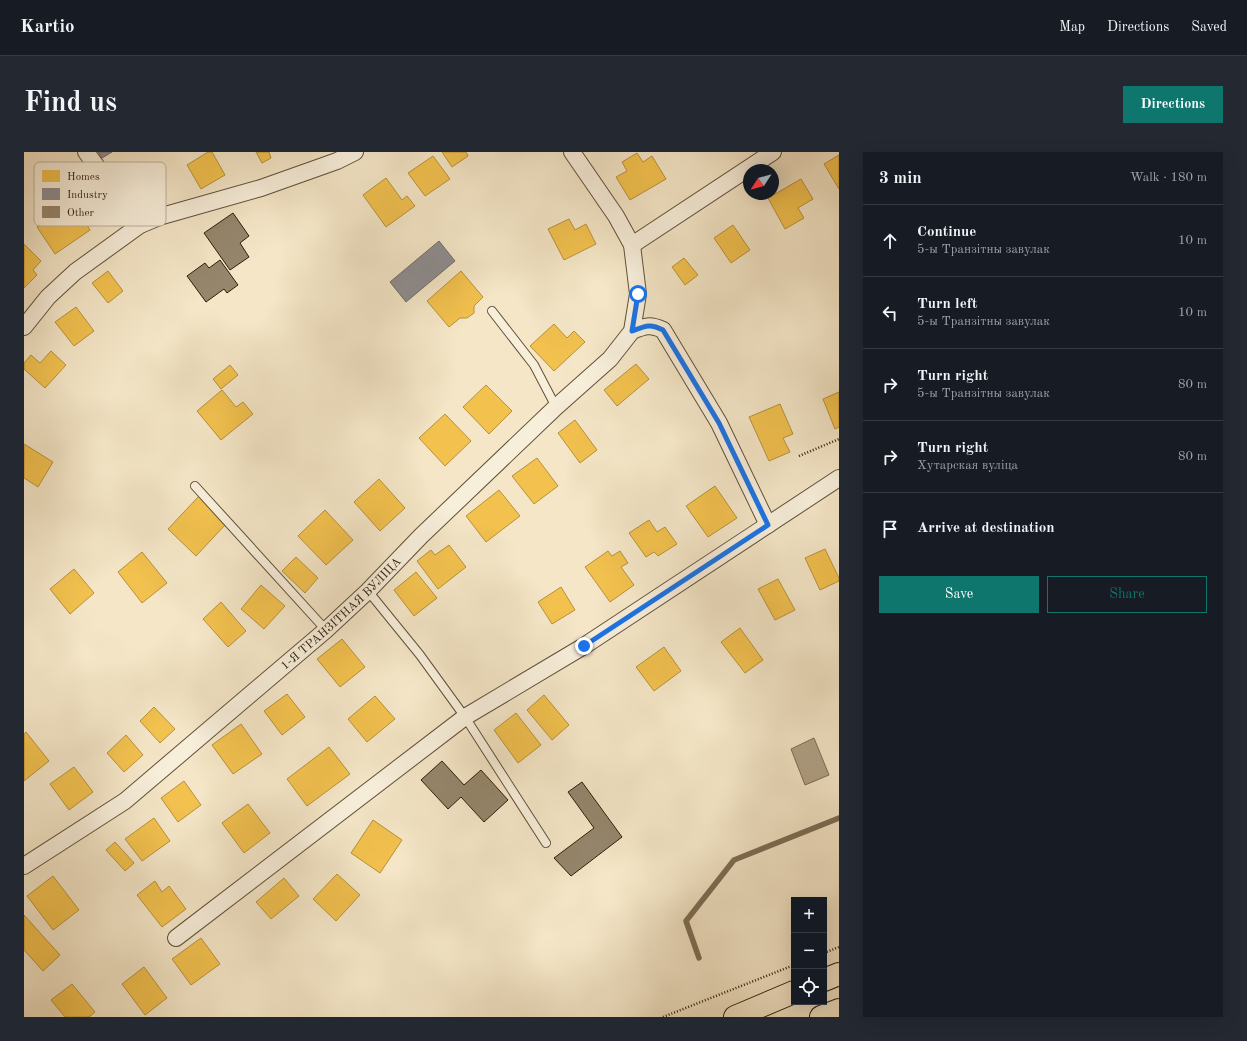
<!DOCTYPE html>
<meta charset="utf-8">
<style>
:root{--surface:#171b24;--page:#242831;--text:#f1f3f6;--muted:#9ea1a6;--line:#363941;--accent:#0f766e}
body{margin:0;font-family:"Old Standard TT",serif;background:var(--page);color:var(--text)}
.controls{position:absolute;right:12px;bottom:12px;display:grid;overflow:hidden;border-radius:0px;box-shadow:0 4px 16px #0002}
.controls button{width:36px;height:36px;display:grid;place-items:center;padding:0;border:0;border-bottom:1px solid var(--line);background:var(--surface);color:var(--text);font:20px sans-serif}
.compass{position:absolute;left:719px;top:12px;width:36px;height:36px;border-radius:50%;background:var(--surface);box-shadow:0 4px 16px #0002;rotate:234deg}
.stop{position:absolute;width:12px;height:12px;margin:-9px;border:3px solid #1a73e8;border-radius:50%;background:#fff}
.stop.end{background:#1a73e8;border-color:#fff;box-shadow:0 1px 4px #0008}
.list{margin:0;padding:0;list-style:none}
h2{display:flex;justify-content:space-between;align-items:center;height:52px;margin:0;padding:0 16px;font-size:17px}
h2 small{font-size:13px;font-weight:400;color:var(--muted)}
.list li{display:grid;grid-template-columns:26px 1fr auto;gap:12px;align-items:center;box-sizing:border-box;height:72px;padding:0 16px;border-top:1px solid var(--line)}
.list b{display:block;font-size:15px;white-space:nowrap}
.list p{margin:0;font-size:13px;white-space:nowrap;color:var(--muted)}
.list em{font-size:13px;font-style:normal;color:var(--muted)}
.actions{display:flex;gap:8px;padding:12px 16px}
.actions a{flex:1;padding:9px 0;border:1px solid var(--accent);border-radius:0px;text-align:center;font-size:14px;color:var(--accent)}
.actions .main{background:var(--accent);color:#fff}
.icon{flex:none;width:22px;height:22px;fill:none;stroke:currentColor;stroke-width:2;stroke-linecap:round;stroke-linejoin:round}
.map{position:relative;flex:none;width:815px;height:865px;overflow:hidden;border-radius:0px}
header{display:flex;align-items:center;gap:24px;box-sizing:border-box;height:56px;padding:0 20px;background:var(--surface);border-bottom:1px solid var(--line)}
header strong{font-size:19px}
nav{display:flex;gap:22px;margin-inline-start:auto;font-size:14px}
.intro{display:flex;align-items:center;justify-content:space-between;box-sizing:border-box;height:96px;padding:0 24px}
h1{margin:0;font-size:28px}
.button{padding:10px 18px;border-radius:0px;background:var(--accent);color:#fff;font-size:14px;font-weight:700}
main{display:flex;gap:24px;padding:0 24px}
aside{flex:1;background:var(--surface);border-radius:0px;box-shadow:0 4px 16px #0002}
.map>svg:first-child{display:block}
.water{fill:#b1a287;stroke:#7d6d55}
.homes{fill:#f2c14e;stroke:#b8903a}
.industry{fill:#8d8d92;stroke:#716b69}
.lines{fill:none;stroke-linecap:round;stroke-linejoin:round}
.stream{stroke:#7d6d55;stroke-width:5.5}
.building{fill:#95866c;stroke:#2f1d0a}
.lane-casing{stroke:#604f39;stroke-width:10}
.street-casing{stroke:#604f39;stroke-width:18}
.primary-casing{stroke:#2f1d0a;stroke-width:24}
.path{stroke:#2f1d0a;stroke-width:2.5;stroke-dasharray:1 2;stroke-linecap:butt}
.lane{stroke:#f8efdb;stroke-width:8}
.street{stroke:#f8efdb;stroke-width:16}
.primary{stroke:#f4e6c7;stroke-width:22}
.route{stroke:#1a73e8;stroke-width:5}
.labels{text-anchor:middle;stroke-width:4;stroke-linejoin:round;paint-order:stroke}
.street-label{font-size:12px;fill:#2f1d0a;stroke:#f8efdb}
.key{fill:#f8efdb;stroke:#bcb09c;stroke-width:1}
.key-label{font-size:11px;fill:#2f1d0a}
</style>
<header>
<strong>Kartio</strong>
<nav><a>Map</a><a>Directions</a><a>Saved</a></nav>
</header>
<div class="intro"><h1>Find us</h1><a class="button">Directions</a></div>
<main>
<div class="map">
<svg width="815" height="865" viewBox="0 0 815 865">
<rect width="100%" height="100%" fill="#f4e6c7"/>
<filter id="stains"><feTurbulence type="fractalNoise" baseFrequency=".005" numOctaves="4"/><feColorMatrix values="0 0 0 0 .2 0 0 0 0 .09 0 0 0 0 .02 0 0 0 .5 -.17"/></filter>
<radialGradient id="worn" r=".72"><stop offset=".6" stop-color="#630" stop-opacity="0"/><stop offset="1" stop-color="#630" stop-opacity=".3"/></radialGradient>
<path class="water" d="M790,586L805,623L781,633L767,597Z"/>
<g class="homes">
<path d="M184,0H188L201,23L177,37L163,13Z"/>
<path d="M232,0H245L247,6L238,11Z"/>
<path d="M418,0H442L444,4L428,15Z"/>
<path d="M613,1L619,10L628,4L642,27L606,48L592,25L603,19L598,10Z"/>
<path d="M815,3V37L800,12Z"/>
<path d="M409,4L426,27L401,44L384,21Z"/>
<path d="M362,26L378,48L383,44L391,54L362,75L339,43Z"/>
<path d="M777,27L789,47L774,56L780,66L761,77L744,46Z"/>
<path d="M49,51L66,78L31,102L13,75Z"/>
<path d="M545,67L551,78L562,72L572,92L540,108L524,77Z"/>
<path d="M709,73L726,98L707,111L690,86Z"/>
<path d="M0,92L17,109L9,118L13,123L0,136Z"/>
<path d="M660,106L674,123L661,133L648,115Z"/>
<path d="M84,119L99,139L84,151L68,131Z"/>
<path d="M437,119L459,145L450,154V161L443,166H436L425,175L403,149Z"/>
<path d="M52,155L70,179L50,194L31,170Z"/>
<path d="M530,172L543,186L550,179L561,190L530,219L506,194Z"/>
<path d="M27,199L42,213L21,236L0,217V211L7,203L16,211Z"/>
<path d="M612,212L625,227L593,254L580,238Z"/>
<path d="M206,213L214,223L197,237L189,227Z"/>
<path d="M462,233L488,259L465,282L439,255Z"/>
<path d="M198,238L212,255L219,250L229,262L197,288L173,259Z"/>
<path d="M815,240V275L811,277L799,247Z"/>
<path d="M756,252L769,282L759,286L766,300L745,309L725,265Z"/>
<path d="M421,262L447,289L421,314L395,286Z"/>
<path d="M551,268L573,298L556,311L534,281Z"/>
<path d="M0,292L29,310L14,335L0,326Z"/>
<path d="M513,306L534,334L510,352L488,324Z"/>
<path d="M355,327L381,356L356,379L330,350Z"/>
<path d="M691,334L713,366L684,385L662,354Z"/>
<path d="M475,338L496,364L462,390L442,364Z"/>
<path d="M175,344L203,371L172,404L144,377Z"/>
<path d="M301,358L329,388L302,413L274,384Z"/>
<path d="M625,368L633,380L641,375L653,392L634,404L630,400L622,405L605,381Z"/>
<path d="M425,393L442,415L414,437L393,409L407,398L411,403Z"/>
<path d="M801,397L815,426V429L796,438L781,406Z"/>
<path d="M584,399L588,404L596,399L604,411L597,415L610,433L586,450L561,415Z"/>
<path d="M118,400L143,431L118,451L94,420Z"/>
<path d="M272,405L294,426L281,441L258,419Z"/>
<path d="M50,417L70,441L46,462L26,437Z"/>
<path d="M392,420L413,446L390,464L370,438Z"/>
<path d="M754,427L771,458L751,468L734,437Z"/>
<path d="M237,433L261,454L240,477L217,457Z"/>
<path d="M537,435L551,458L528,472L514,450Z"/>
<path d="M197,450L222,479L204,495L179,467Z"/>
<path d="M716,476L739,508L721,521L697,490Z"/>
<path d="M318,487L341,515L316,535L293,507Z"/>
<path d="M640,495L657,519L630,539L612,515Z"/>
<path d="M263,542L281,565L258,583L240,559Z"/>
<path d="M520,543L545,573L528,588L503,558Z"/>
<path d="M351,544L371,567L343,590L324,567Z"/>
<path d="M130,555L151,577L136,591L116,569Z"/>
<path d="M492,561L517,593L494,611L470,578Z"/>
<path d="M217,572L238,602L209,622L188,593Z"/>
<path d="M2,580L25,609L0,629V582Z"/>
<path d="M102,583L119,603L100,620L83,601Z"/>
<path d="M305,595L326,622L283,654L263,627Z"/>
<path d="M50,615L69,640L45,658L26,632Z"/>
<path d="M160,629L177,653L154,670L137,646Z"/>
<path d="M224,652L246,681L220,701L198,671Z"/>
<path d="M130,666L146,689L118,709L101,687Z"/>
<path d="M349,668L378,688L356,721L327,701Z"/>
<path d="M91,690L110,711L101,719L82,698Z"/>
<path d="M313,722L336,743L312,769L289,747Z"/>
<path d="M29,724L55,758L29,778L3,744Z"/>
<path d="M260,726L275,744L247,767L232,750Z"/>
<path d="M131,729L138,740L145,734L162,757L138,775L113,743Z"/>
<path d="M0,763L36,803L19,819L0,798Z"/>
<path d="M177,786L196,812L167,833L148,807Z"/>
<path d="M120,815L143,846L121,863L98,832Z"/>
<path d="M48,832L71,860L65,865H41L27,848Z"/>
</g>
<g class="industry">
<path d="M74,0H88L78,6Z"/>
<path d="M415,89L431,109L382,150L366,130Z"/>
</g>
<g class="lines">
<path class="stream" d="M675,806L662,769L710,708L815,666"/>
</g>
<g class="building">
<path d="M209,61L225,84L216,91L225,105L206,118L180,81Z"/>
<path d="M196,108L214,133L203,141L200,137L182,150L163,124L181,111L185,116Z"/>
<path d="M418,609L440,633L457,618L484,648L460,670L437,645L424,657L397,628Z"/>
<path d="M558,630L598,685L547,724L530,706L570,676L544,640Z"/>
</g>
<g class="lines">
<g class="lane-casing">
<g id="lane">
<path d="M468,159L510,213L532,255"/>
<path d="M171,334L302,478"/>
<path d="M344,439L396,503L441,565L522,691"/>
</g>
</g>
<g class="street-casing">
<g id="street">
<path d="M62,0L116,73"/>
<path d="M608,93L749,0"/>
<path d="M0,175L24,145L51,120L116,73L138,64L237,36L313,9L331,0"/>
<path d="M608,179C621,174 626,172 639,178L695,271L744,373"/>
<path id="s1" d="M0,714L101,649L302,478L344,439L397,384L532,255L586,207L608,179L614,142L608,93L592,64L548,0"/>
<path d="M152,786L441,565L560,494L815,326"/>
</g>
</g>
<g class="primary-casing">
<g id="primary">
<path d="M800,828L815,822"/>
<path d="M711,865L770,840"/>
<path d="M797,865L815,858"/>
</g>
</g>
<g class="path">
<path d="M775,304L815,287"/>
<path d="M800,801L815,795"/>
<path d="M639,865L770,813"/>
</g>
<use href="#lane" class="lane"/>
<use href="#street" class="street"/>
<use href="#primary" class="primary"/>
</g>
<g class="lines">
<path class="route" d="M560,494L744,373L695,271L639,178C626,171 621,174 608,179L614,142"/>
</g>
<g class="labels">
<g class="street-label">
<text dy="4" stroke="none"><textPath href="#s1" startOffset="406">1-Я ТРАНЗІТНАЯ ВУЛІЦА</textPath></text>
</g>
</g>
<rect x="10" y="10" width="132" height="64" rx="6" class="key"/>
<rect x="18" y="18" width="18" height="12" fill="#f2c14e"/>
<rect x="18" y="36" width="18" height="12" fill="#8d8d92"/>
<rect x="18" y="54" width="18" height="12" fill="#95866c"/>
<g class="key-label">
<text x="43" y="28">Homes</text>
<text x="43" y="46">Industry</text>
<text x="43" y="64">Other</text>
</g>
<rect width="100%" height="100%" filter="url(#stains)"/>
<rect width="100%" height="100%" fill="url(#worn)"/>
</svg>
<div class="controls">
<button>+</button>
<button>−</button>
<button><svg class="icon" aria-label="locate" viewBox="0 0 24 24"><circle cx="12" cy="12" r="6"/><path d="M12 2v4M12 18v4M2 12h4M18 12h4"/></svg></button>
</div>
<svg class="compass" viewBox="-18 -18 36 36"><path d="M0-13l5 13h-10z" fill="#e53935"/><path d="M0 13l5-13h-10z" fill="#9ea1a6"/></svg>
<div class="stop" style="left:614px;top:142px"></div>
<div class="stop end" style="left:560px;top:494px"></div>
</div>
<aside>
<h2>3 min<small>Walk · 180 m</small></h2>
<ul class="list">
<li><svg class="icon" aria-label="ahead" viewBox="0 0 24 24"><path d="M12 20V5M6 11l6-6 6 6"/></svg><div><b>Continue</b><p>5-ы Транзітны завулак</p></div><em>10 m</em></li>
<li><svg class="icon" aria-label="left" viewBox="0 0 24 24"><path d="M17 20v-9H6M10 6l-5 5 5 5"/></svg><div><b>Turn left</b><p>5-ы Транзітны завулак</p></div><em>10 m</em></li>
<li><svg class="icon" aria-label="right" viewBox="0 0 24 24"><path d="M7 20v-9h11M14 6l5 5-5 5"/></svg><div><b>Turn right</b><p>5-ы Транзітны завулак</p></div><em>80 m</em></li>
<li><svg class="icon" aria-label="right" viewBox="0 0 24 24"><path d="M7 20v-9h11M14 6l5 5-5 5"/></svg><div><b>Turn right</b><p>Хутарская вуліца</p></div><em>80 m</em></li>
<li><svg class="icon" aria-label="arrive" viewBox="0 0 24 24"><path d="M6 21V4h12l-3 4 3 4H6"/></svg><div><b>Arrive at destination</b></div></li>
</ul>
<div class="actions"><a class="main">Save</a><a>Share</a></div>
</aside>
</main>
